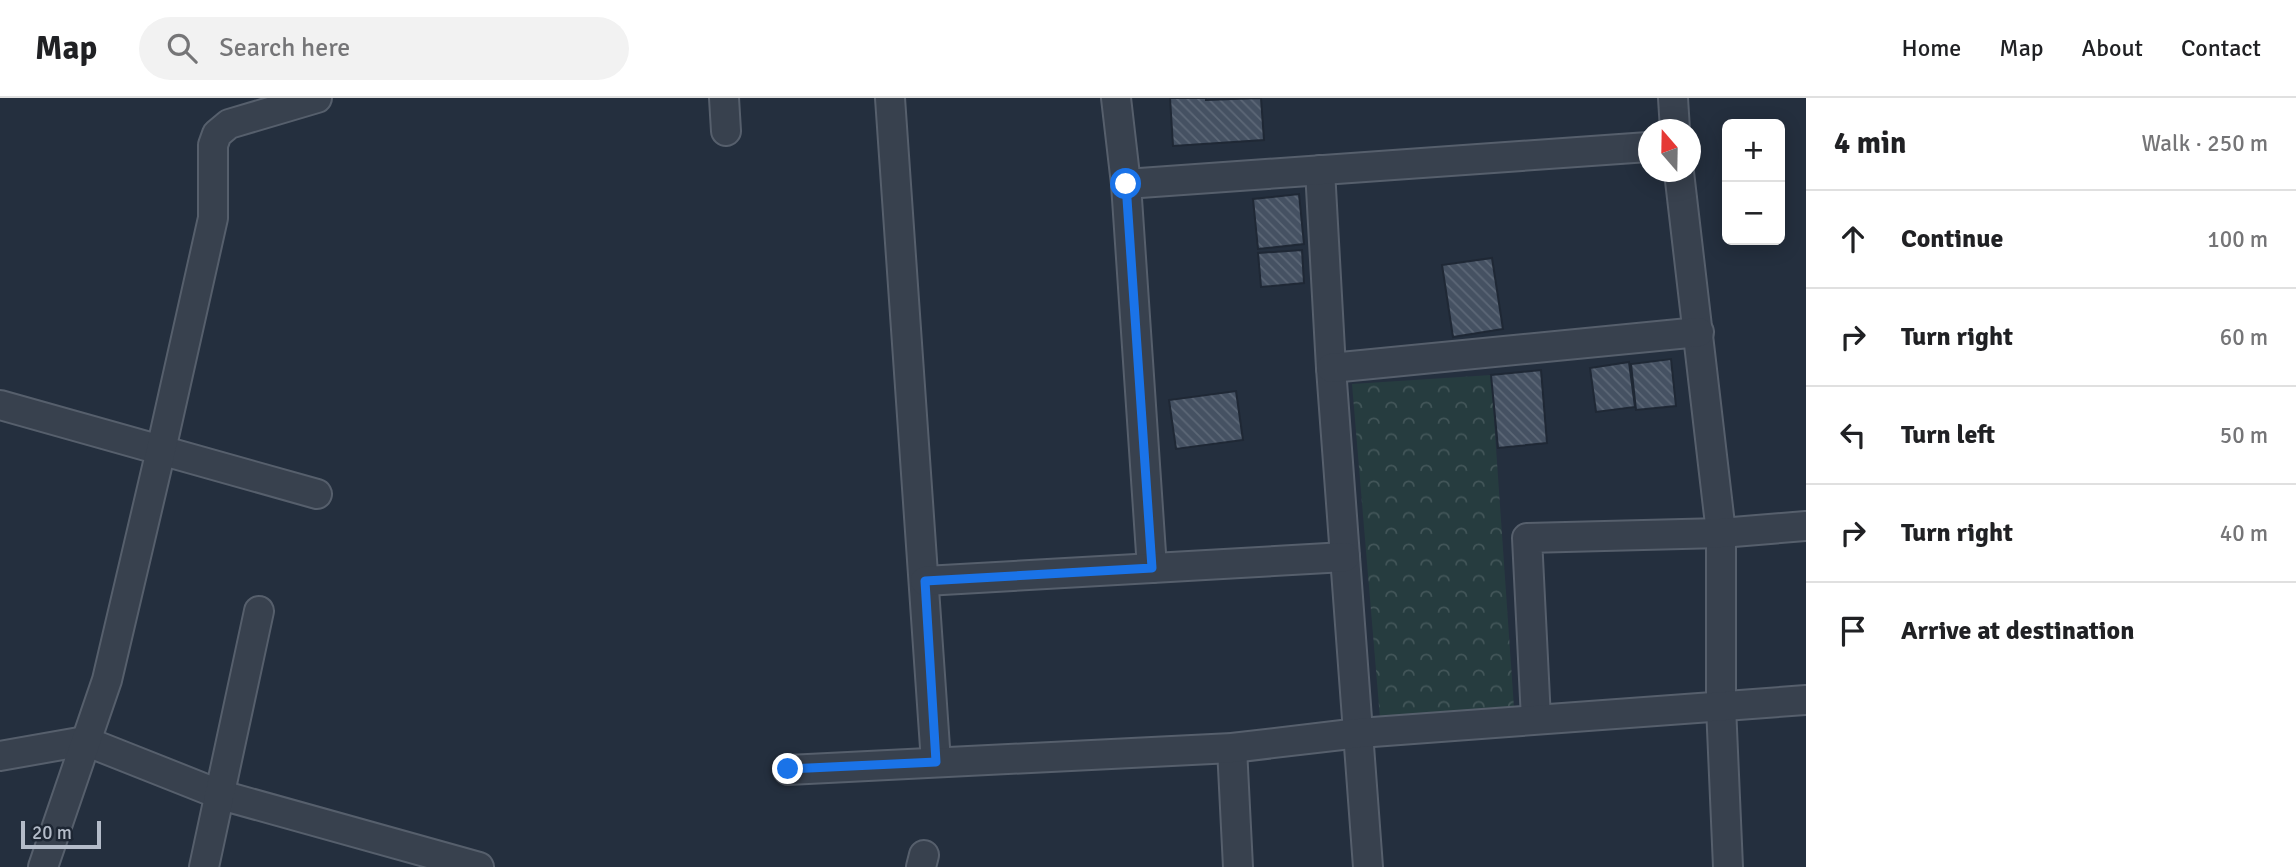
<!DOCTYPE html>
<meta charset="utf-8">
<style>
:root{--surface:#fff;--page:#f2f2f2;--text:#202124;--muted:#757577;--line:#e0e0e0}
body{margin:0;font-family:Signika,sans-serif;background:var(--page);color:var(--text)}
.controls{position:absolute;right:21px;top:21px;display:grid;overflow:hidden;border-radius:10px;box-shadow:0 4px 18px #0003}
.controls button{width:63px;height:63px;display:grid;place-items:center;padding:0;border:0;border-bottom:2px solid var(--line);background:var(--surface);color:var(--text);font:35px sans-serif}
.compass{position:absolute;left:1638px;top:21px;width:63px;height:63px;border-radius:50%;background:var(--surface);box-shadow:0 4px 18px #0003;rotate:340deg}
.scale{position:absolute;left:21px;bottom:18px;width:80px;box-sizing:border-box;padding-left:7px;border:4px solid #b4bcc9;border-top:0;font-size:19px;line-height:24px;white-space:nowrap;color:#b4bcc9;-webkit-text-stroke:5px #1d2633;paint-order:stroke}
.stop{position:absolute;width:21px;height:21px;margin:-16px;border:5px solid #1a73e8;border-radius:50%;background:#fff}
.stop.end{background:#1a73e8;border-color:#fff;box-shadow:0 2px 7px #0008}
.list{margin:0;padding:0;list-style:none}
h2{display:flex;justify-content:space-between;align-items:center;height:91px;margin:0;padding:0 28px;font-size:30px}
h2 small{font-size:23px;font-weight:400;color:var(--muted)}
.list li{display:grid;grid-template-columns:46px 1fr auto;gap:21px;align-items:center;box-sizing:border-box;height:98px;padding:0 28px;border-top:2px solid var(--line)}
.list b{display:block;font-size:26px;white-space:nowrap}
.list em{font-size:23px;font-style:normal;color:var(--muted)}
.icon{flex:none;width:38px;height:38px;fill:none;stroke:currentColor;stroke-width:2;stroke-linecap:round;stroke-linejoin:round}
.map{position:relative;flex:none;width:1806px;height:769px;overflow:hidden}
header{display:flex;align-items:center;gap:42px;box-sizing:border-box;height:98px;padding:0 35px;background:var(--surface);border-bottom:2px solid var(--line)}
header strong{font-size:33px}
nav{display:flex;gap:38px;margin-inline-start:auto;font-size:24px}
.search{width:490px;height:63px;background:var(--page);display:flex;align-items:center;gap:18px;box-sizing:border-box;padding:0 24px;border-radius:38px;color:var(--muted);font-size:26px}
main{display:flex}
aside{flex:1;background:var(--surface)}
.map>svg:first-child{display:block}
.park{fill:url(#park-crowns)}
.building{fill:url(#building-back-hatch);stroke:#1f2835;stroke-width:2}
.lines{fill:none;stroke-linecap:round;stroke-linejoin:round}
.minor-casing{stroke:#565f6c;stroke-width:32}
.minor{stroke:#38414e;stroke-width:28}
.route{stroke:#1a73e8;stroke-width:9}
</style>
<header>
<strong>Map</strong>
<div class="search"><svg class="icon" aria-label="search" viewBox="0 0 24 24"><circle cx="10" cy="10" r="6"/><path d="M15 15l6 6"/></svg>Search here</div>
<nav><a>Home</a><a>Map</a><a>About</a><a>Contact</a></nav>
</header>
<main>
<div class="map">
<svg width="1806" height="769" viewBox="0 0 1806 769">
<defs>
<pattern id="park-crowns" width="20" height="18" patternUnits="userSpaceOnUse" patternTransform="scale(1.75)"><rect width="20" height="18" fill="#263c3f"/><path d="M2 6a3 3 0 1 1 6 0M12 15a3 3 0 1 1 6 0" fill="none" stroke="#435659"/></pattern>
<pattern id="building-back-hatch" width="6" height="6" patternUnits="userSpaceOnUse" patternTransform="scale(1.75)"><rect width="6" height="6" fill="#455162"/><path d="M-1 5l2 2M0 0l6 6M5-1l2 2" fill="none" stroke="#5d6877"/></pattern>
</defs>
<rect width="100%" height="100%" fill="#242f3e"/>
<path class="park" d="M1491,277L1514,610L1380,620L1352,286Z"/>
<g class="building">
<path d="M1170,0H1206V2L1261,0L1264,42L1173,48Z"/>
<path d="M1299,96L1304,146L1258,151L1253,101Z"/>
<path d="M1302,152L1304,185L1261,189L1258,155Z"/>
<path d="M1492,160L1503,231L1453,239L1442,167Z"/>
<path d="M1671,261L1676,308L1636,312L1631,266Z"/>
<path d="M1629,264L1635,309L1596,314L1590,270Z"/>
<path d="M1541,272L1547,345L1498,350L1491,277Z"/>
<path d="M1236,293L1243,342L1176,351L1169,302Z"/>
</g>
<g class="lines">
<g class="minor-casing">
<g id="minor">
<path d="M724,0L726,33"/>
<path d="M890,0L936,664"/>
<path d="M1116,0L1126,86L1152,470"/>
<path d="M1673,0L1675,32"/>
<path d="M1320,72L1331,270L1368,769"/>
<path d="M1679,74L1721,435V608L1728,769"/>
<path d="M1126,86L1648,49"/>
<path d="M1331,270L1699,234"/>
<path d="M0,307L317,396"/>
<path d="M925,483L1345,459"/>
<path d="M1536,621L1527,440L1721,435L1806,428"/>
<path d="M1232,650L1238,769"/>
<path d="M0,658L85,643L221,697L479,769"/>
<path d="M788,672L1232,650L1359,635L1806,602"/>
<path d="M43,769L107,582L161,352L213,120V47L217,36L229,26L317,0"/>
<path d="M204,769L259,513"/>
<path d="M921,769L924,757"/>
</g>
</g>
<use href="#minor" class="minor"/>
</g>
<g class="lines">
<path class="route" d="M788,671L936,664L925,483L1152,470L1126,86"/>
</g>
</svg>
<div class="controls">
<button>+</button>
<button>−</button>
</div>
<svg class="compass" viewBox="-18 -18 36 36"><path d="M0-13l5 13h-10z" fill="#e53935"/><path d="M0 13l5-13h-10z" fill="#757577"/></svg>
<div class="scale">20 m</div>
<div class="stop" style="left:1126px;top:86px"></div>
<div class="stop end" style="left:788px;top:671px"></div>
</div>
<aside>
<h2>4 min<small>Walk · 250 m</small></h2>
<ul class="list">
<li><svg class="icon" aria-label="ahead" viewBox="0 0 24 24"><path d="M12 20V5M6 11l6-6 6 6"/></svg><div><b>Continue</b></div><em>100 m</em></li>
<li><svg class="icon" aria-label="right" viewBox="0 0 24 24"><path d="M7 20v-9h11M14 6l5 5-5 5"/></svg><div><b>Turn right</b></div><em>60 m</em></li>
<li><svg class="icon" aria-label="left" viewBox="0 0 24 24"><path d="M17 20v-9H6M10 6l-5 5 5 5"/></svg><div><b>Turn left</b></div><em>50 m</em></li>
<li><svg class="icon" aria-label="right" viewBox="0 0 24 24"><path d="M7 20v-9h11M14 6l5 5-5 5"/></svg><div><b>Turn right</b></div><em>40 m</em></li>
<li><svg class="icon" aria-label="arrive" viewBox="0 0 24 24"><path d="M6 21V4h12l-3 4 3 4H6"/></svg><div><b>Arrive at destination</b></div></li>
</ul>
</aside>
</main>
